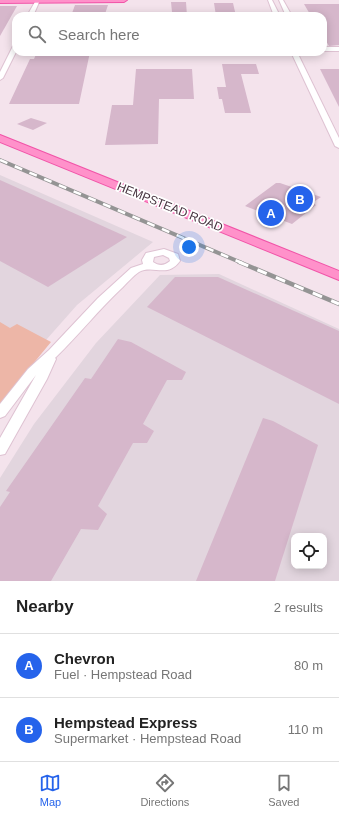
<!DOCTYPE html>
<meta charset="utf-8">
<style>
:root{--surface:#fff;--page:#f6f6f6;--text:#222;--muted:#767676;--line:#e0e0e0;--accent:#2563eb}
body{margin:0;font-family:Helvetica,sans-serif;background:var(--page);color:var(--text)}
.controls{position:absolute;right:12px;bottom:12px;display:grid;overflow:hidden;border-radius:8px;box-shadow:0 2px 10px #0003}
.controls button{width:36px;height:36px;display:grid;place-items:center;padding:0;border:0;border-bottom:1px solid var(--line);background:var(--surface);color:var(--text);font:20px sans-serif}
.you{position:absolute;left:189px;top:247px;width:14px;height:14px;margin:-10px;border:3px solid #fff;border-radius:50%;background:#1a73e8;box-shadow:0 0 0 6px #1a73e833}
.badge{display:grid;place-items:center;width:26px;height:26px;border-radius:50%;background:var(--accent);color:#fff;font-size:13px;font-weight:700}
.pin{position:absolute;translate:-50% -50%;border:2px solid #fff;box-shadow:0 1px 4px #0006}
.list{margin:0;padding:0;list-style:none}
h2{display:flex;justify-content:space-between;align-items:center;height:52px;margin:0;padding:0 16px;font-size:17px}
h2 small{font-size:13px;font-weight:400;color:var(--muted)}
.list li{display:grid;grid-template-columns:26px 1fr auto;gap:12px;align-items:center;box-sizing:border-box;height:64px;padding:0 16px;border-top:1px solid var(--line)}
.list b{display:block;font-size:15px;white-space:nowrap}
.list p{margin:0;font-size:13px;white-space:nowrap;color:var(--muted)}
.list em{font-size:13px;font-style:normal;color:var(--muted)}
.icon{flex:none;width:22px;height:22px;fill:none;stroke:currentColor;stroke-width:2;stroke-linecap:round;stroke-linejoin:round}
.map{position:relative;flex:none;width:339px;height:581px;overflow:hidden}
.search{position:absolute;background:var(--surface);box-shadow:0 2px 10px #0003;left:12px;right:12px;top:12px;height:44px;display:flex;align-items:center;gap:10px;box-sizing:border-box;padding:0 14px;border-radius:12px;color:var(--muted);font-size:15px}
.sheet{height:180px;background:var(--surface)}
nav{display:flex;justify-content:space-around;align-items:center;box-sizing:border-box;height:56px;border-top:1px solid var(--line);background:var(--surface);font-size:11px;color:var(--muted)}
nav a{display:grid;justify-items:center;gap:2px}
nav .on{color:var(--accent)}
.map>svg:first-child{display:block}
.industrial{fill:#e2d5de;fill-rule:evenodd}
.green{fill:#edb6a7}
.building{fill:#d6b7cb}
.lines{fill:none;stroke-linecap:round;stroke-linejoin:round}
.minor-casing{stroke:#dec2d2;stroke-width:2}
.major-casing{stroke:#f154a8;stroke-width:2}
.minor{fill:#fff;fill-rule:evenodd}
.major{fill:#ff91ca;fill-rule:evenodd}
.rail-far1-casing{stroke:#949494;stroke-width:4}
.rail-casing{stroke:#949494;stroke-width:4.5}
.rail-far1{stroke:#fff;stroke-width:2.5;stroke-dasharray:8;stroke-linecap:butt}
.rail{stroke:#fff;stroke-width:3;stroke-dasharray:10;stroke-linecap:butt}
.labels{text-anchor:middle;stroke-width:3.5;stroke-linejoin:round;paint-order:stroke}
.street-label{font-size:12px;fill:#46333f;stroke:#fff}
</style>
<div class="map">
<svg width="339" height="581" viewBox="0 0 339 581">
<rect width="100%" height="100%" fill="#f4e3ec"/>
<g class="industrial">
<path d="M0,175L153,242L77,305L0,392Z"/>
<path d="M219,274L339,329V581H0V478L34,424L96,343L160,275ZM294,536H324V566H294Z"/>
</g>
<path class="green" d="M0,322L10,328L17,324L51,342L0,404Z"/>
<g class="building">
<path d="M171,2H186L187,16H176L175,12H172Z"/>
<path d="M214,3H233L236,16H216Z"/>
<path d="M304,4H339V45L329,46L323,36V16H311Z"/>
<path d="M75,5H108L105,14L71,16Z"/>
<path d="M0,6H17L0,36Z"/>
<path d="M37,52H90L79,104H9L30,59H34Z"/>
<path d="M222,64H256L259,74H241L251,113H225L222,99H219L217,87H226Z"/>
<path d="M136,69H192L194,99H159L158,144L105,145L112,105H133Z"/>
<path d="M320,69H339V107Z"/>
<path d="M31,118L47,123L33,130L17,124Z"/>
<path d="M0,180L127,237L48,287L0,261Z"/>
<path d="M276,183H280L321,197L312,203L316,205L292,224L245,206Z"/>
<path d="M175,277H218L339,331V404L147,307Z"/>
<path d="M118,339L131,342L186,372L182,380H167L143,424L154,431L147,443H133L98,506L107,514L98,530L81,529L51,581H0V507L10,492L6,491L85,378L91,379Z"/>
<path d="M263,418L273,421L318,445L275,581H196Z"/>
</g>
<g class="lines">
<g class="minor-casing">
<g id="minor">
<path d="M36,0H40L33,16H27Z"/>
<path d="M268,0H272L280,16H274Z"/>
<path d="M279,0H283L292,16H286Z"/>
<path d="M16,44V52L3,78L0,80V72L13,46Z"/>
<rect x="323" y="47" width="16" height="4"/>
<path d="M291,52H297L339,138V148L335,146Z"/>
<path d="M164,249L178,254L180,261C167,279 153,264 139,272C133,276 128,282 123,287C99,309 79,335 55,358L56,359L47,379L5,454L0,455V438L36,375L5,416L0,418V404L28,369L49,350L98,298L131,268L143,264L142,260L146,253ZM163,255L169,258L170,261C164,266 159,266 153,262L154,257Z"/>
</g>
</g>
<g class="major-casing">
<g id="major">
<path d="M0,0H127L124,2L0,3Z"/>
<path d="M0,135L339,271V280L0,142Z"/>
</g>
</g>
<use href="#minor" class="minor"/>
<use href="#major" class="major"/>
<g class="rail-far1-casing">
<path id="rail-far1" d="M0,160L242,263"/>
</g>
<g class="rail-casing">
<path id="rail" d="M239,262L339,304"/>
</g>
<use href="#rail-far1" class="rail-far1"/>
<use href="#rail" class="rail"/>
</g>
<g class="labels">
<g class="street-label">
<text transform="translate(170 207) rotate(22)" y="4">HEMPSTEAD ROAD</text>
</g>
</g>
</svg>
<div class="controls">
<button><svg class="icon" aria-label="locate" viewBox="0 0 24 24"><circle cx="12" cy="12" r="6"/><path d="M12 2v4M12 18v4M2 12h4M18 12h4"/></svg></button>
</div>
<div class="you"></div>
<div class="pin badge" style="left:271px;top:213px">A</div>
<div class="pin badge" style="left:300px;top:199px">B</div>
<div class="search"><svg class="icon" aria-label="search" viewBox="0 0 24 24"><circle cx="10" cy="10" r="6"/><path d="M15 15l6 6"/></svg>Search here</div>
</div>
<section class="sheet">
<h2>Nearby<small>2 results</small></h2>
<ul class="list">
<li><span class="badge">A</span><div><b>Chevron</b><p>Fuel · Hempstead Road</p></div><em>80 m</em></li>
<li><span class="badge">B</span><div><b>Hempstead Express</b><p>Supermarket · Hempstead Road</p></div><em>110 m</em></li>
</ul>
</section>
<nav>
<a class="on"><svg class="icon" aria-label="map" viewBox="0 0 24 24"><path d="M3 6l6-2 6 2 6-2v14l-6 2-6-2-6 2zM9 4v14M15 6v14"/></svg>Map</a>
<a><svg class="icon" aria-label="directions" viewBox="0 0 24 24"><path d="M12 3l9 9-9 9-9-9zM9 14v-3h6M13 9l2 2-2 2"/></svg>Directions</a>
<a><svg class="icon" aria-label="saved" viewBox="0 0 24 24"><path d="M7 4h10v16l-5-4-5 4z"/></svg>Saved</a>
</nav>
